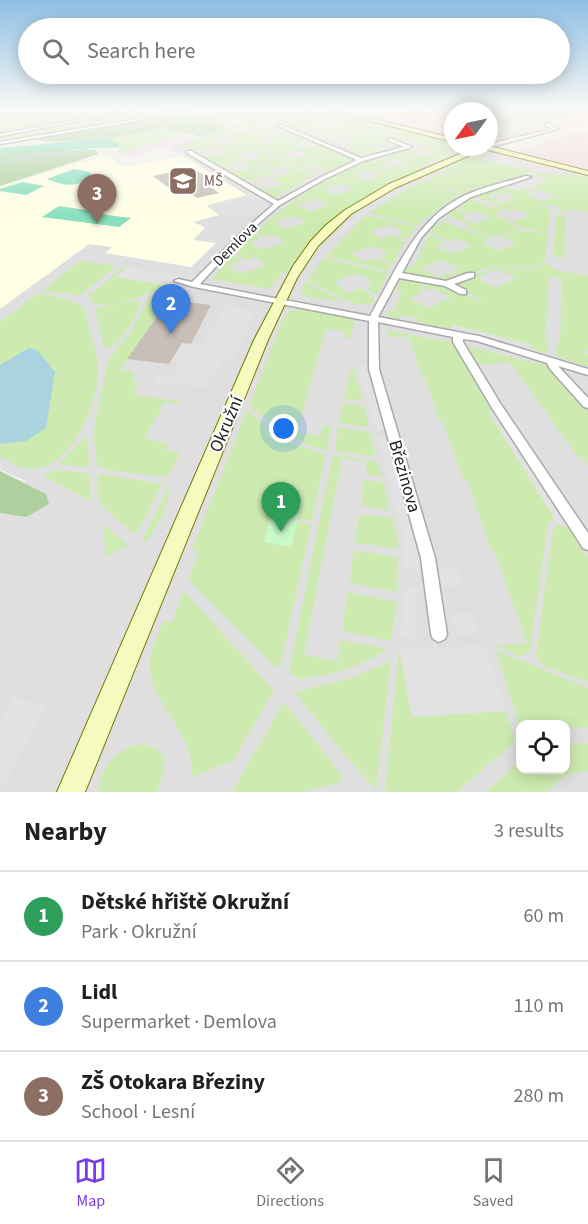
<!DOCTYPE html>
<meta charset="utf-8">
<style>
:root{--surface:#fff;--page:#f2f2f2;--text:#202124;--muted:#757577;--line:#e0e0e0;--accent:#7c3aed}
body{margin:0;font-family:"Source Sans 3",sans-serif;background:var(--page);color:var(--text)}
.controls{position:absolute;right:18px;bottom:18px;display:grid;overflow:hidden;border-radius:12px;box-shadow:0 3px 15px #0003}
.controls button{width:54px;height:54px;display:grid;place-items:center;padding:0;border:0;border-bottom:2px solid var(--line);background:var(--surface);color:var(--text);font:30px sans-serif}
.compass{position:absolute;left:444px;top:102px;width:54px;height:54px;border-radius:50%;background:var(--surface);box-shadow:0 3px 15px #0003;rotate:237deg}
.you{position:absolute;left:284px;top:429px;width:21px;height:21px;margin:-15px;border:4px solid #fff;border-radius:50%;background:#1a73e8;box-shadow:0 0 0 9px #1a73e833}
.badge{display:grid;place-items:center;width:39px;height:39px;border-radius:50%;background:var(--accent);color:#fff;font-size:20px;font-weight:700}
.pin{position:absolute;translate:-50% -50px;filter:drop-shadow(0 2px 3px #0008)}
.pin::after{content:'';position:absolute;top:32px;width:21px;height:18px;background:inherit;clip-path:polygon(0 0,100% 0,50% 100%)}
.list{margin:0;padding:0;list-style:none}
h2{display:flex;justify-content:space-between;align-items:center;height:78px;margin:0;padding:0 24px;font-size:26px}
h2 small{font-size:20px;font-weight:400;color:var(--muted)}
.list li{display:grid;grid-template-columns:39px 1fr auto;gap:18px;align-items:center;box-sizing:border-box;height:90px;padding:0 24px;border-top:2px solid var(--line)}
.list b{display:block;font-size:22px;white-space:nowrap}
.list p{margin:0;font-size:20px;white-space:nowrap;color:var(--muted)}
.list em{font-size:20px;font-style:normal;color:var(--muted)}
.icon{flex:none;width:33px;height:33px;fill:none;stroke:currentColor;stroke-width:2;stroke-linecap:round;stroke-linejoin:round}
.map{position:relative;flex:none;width:588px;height:792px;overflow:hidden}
.search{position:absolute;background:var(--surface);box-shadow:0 3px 15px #0003;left:18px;right:18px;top:18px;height:66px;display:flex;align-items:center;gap:15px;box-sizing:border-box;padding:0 21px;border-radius:33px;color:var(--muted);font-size:22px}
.sheet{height:348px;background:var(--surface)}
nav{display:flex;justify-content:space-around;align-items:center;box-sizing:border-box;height:84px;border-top:2px solid var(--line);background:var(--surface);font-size:16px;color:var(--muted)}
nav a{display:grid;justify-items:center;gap:3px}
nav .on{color:var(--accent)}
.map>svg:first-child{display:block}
.residential{fill:#e0dfdf;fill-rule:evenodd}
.commercial{fill:#f2dad9}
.industrial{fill:#ebdbe8}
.education{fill:#ffffe5}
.grass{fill:#cdebb0}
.forest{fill:#add19e}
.park{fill:#c8facc}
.pitch{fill:#88e0be}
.parking{fill:#e2e2e2}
.water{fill:#aad3df}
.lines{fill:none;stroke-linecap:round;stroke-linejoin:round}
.stream{stroke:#aad3df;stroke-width:1.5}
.building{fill:#c7bfb8}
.street-casing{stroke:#a9a9a9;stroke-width:3}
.secondary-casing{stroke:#707d05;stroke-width:2}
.street{fill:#fff;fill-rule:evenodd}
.secondary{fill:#f7fabf;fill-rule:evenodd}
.labels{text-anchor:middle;stroke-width:4.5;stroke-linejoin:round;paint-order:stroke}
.far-education-label{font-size:15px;fill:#785e54;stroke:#fff;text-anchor:start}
.far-street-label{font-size:15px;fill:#222;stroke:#fff}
.street-label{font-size:18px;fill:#222;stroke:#fff}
</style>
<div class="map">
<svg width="588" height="792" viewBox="0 0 588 792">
<rect width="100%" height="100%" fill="#f2efe9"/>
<path class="residential" d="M200,109H224L233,114L266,109H337L453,137V147L489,146L588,170V792H0V514L26,481L0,469V309L89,244L113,247L106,252L215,244L193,240L203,226L193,222L218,215L205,206L246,195L176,152L168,149L219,128L250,122ZM520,724H566V770H520Z"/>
<g class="commercial">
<path d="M411,109L440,113L450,109H588V121L580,124L581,126H564L489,142V111H453V137L378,119Z"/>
<path d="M575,131L588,134V170L518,153Z"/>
</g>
<path class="industrial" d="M185,133L200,136L173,147H161L130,157L118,154Z"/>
<path class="education" d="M109,156L123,167L183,156L247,195L206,205L219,215L193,222L205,228L193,240L216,243L191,267L105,253L112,247L89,244L0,309V187L78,163Z"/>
<g class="grass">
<path d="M0,109H133L0,133V126L31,120L0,125Z"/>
<path d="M145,109C170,109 217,101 234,122L224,129L179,109L118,122L0,140V136Z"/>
<path d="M215,109H224L233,114L266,109H296L426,144L422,145L389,137L385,139L402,148H390L394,146L386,143L371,146L380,150H393L361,156L331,144L340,141L342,142L335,144L343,148L358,145L350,141H342L359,137L362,133L354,131L340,133L348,137L358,136L348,138L339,134L325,138L330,140L328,142L301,132L311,129L313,130L306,132L313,135L327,132L321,129H313L329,126V124L332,123L326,120L312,123L319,125H329L298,130L268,117L255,120C266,128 278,125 290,130L283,133H281L286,131L279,128L264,131L271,135L280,134L262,138L263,140L256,141L262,145L278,142L271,138H264C276,136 289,131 301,135L299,136L317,143L311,146L309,145L314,144L306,140L291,144L298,148L308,147L289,151L291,153L283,155L290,159L307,155L300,151H291L318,146L328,147L325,148L354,159L327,173L324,170L326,169L312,163L302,165L316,172L312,173L317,177L292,164L313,157L291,163L246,141L250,132L248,131L252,129L246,126L231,129L237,133L248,132L245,142L272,156L261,167L257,179L242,182L246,181L238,176L233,177L220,167L233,164L235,165L226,167L233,172L252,168L245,163H235L256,159L255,157L261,155L254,151L237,154L244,159L255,158L219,165L195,153L208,149L210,150L201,153L207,156L225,153L219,149H210L230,145V143L236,141C227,137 221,138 213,141L218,145L229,144L196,150L177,146L242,123Z"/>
<path d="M312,109H323L453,142V147L462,148L452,150L313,113Z"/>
<path d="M164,127L199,136L185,133L118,154L119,144L110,138L100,139L153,131Z"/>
<path d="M428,145L454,152L419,167L424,168C367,195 325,223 286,273H283L270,289L212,279L233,254L241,261L229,265L239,274L266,266L255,257L245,260L235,252L252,234L262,238L250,242L261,250L285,242L274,235L266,237L254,233L275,215L285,218L274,222L284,229L306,223L296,216L288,218L276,214L297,198L308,202L298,205L309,211L328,205L319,199L310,201L298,197L323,182L334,187L325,189L335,195L353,190L343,184L336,186L325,181L351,168L362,173L354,175L364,180L381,176C371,170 362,172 352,167L368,161L383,167L382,169L413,168H388L370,160L381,157L390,161L382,163L391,167L407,164C400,158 391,160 383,156L413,149L417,150L411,153L420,156L434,153L425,149L415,148Z"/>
<path d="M479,153L487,156L481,159L534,172L504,181L492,177L502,182L473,190L465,187L471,191L462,194L428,181L438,173L455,178L442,171L462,162L438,171Z"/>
<path d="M274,158H276L301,171L287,174L285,172L291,170L283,166L265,170L273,175L285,174L259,178L262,168Z"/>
<path d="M302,171L312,176L271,200L249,184L262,181L265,182L255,185L264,190L283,185L274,180H265Z"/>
<path d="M539,173L588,176V212L567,209V212L554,207L560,204C539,210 493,207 474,196L488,191L495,194L488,197L502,203L517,198L503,192L497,194L489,190C499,188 525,189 534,192L527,195L541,201L556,196L541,190L536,191L527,188L549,181L533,175Z"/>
<path d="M425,180L459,195L446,203L439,201L445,204L424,220L414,217L422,222L417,226L369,213L405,190Z"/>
<path d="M468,198L490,208L492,205L502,209L495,213L496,216L521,230L487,236L465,226L472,225L445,215H450L449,211L454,208L468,214L460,217L474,224L491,218L477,211L470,213L459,208L466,203L464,202Z"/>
<path d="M495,205L550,208L548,233L524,229L497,214L508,212L500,215L515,221L531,215L516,209L510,211Z"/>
<path d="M366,215L416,227L406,240L397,235L403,232L391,225L370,231L382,239L393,235L405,242L392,265L380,257L387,254L374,246L351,253L365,262L376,258L391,267L389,271L326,256Z"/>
<path d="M556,215H566L565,259L553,256Z"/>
<path d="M440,219L467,232L468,230L491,239L482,243L498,251L517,243L500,236L494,238L491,237L493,236L526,231L548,234L545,261L535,267L527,268L493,266L460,277L452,272L459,268L442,260L421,268L437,277L449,273L455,276L442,281L406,273L404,271L407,266L413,267L430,234L446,242L436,246L452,254L471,246L456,238L449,241L430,231L435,224L439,226L442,222Z"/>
<path d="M324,258L388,273L377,295L365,287L373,283L358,273L334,282L348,293L361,288L375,298L372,305L352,303L307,280Z"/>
<path d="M80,261L112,265L114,268L80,296L43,291Z"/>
<path d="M545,263L556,270L588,276V351L583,350L584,353L588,354V367L556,356L557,344H560L562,278L549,276L545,341L548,342V350L544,353L530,348L531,345L452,325L450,329L417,322L418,318L401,315L399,319L390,317L386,312L394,311L402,291L395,290L402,280L423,282L419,290L423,292L410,298L428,308L451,298L434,288L426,291L423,289L426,284L450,289L460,295L463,293L481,303L483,302L465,291L470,290L458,285L459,282L483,271L487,273L477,278L496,288L516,278L498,269L491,272L487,270C506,262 529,278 545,263Z"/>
<path d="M127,267L116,276L170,286C148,291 114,313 92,302L89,296L121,269Z"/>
<path d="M306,282L345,302L308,297L300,290Z"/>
<path d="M173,289L150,324L152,325L120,369L135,372L132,376L137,385L133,395L180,401L178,404L165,402L144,439L168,443L165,450L180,452L169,476L165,477L105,470L97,464L93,433L108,361L133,328L148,299L159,291Z"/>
<path d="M42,294C56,297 70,298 81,306C87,311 88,324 90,331C93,342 98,356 98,367C100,402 72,470 30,469C20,469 9,461 0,457V444L26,441L29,348L0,365V322L36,295Z"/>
<path d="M137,301L141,303C133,320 123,345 104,349L95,308Z"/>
<path d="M304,309L355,317L351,338H343L345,331L326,329L297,432L320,436L323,425L331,427L327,450C297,445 271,424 249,405L284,316L293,310Z"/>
<path d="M386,330L451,342L489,400L485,401L489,407L494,408L489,413L555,519L548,523L530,651L521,657L495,645L527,644L495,552L491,551L467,480L463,479L443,422H440L424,376L421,375L409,337H389Z"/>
<path d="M468,346L547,366L588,410V466L581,457H578L510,362L476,365L467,350Z"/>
<path d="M352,366L363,398L360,401L344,399Z"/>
<path d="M343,402L365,407L369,425L366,427L339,423Z"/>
<path d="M247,410C270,428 296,449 326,454L312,521L298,519L301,502L277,498L264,542L291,547L297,522L311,524L281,664L276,668L188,579L199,551L192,549Z"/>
<path d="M338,427L369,432L376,457L335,451Z"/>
<path d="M86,436L90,465L84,467L59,464Z"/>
<path d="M336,455L377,462L382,477L365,474L367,462L342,459L304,654L337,662L341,640L388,649C362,666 330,677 298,679L289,671L332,457Z"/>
<path d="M55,470L89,473L91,501L42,476Z"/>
<path d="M100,474L162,484L138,532L134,533C114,516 88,504 100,474Z"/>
<path d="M364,480L384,482L389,511L361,506Z"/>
<path d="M169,486C170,510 157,523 147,543L143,538Z"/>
<path d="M359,514L392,518L398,539V549L355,543Z"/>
<path d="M558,523L574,529L582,542L578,543L588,559V682L542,665L536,657L553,528Z"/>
<path d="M103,524L128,545L106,557Z"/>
<path d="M354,550L398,557L397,592L349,583Z"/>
<path d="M184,591L274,690L234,760L191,778C197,731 147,704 150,661C151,647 158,634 163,621L172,622Z"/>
<path d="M348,592L397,602L391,641L342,631Z"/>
<path d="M399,649L412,716L506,711L515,741L457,792H385Z"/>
<path d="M496,650L588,688V727L566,729V724H520V729Z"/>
<path d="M391,661L376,790L340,750L295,692L352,678Z"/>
<path d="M284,702L341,774L343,781L303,792H232Z"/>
<path d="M588,743V771L565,775L547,792H486L520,760V770H566V745Z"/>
<path d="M141,744C172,749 166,769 157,792H98C100,769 116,747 141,744Z"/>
</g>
<g class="forest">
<path d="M180,110L200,112L209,115L214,120L210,123L224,129L200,137C188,130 174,134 164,127C144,135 55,146 37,140L38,135L65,129L95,128Z"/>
<path d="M57,150H96L98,154L0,186V151Z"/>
<path d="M0,471L46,494L49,504L26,517L0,513Z"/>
</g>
<path class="park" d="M276,497L302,502L291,547L264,542Z"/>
<g class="pitch">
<path d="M110,138L119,144V147L0,153V148Z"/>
<path d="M74,169L89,172L92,176C78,188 62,186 47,179Z"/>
<path d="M22,182L44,186L26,195L0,191V189Z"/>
<path d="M59,206L93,211L92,213L131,218L119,227L42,217Z"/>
</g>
<g class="parking">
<path d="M463,109H493L537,121L578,110L588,114L511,136L489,130V111L461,110Z"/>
<path d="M533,175L550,181L520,191L494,186Z"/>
<path d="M397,188H404L363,215L334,241L327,243L349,221Z"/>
<path d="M127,267L181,276L170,286L116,277Z"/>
<path d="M225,304L255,313L233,360L224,359L204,388L154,381L157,375L172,377L180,363L171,361L182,343L202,346Z"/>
<path d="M452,325L474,330L532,345L530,348L450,329Z"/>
<path d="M357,364H367L385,430H375Z"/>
<path d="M494,408L574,529L559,525L489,413Z"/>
<path d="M377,437H387L415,534L419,570L405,568L404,540Z"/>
<path d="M458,568L463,586L443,587L438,569Z"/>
<path d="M405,588L417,589L414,640L401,636Z"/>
<path d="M472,613L478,634L457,635L451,614Z"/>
<path d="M485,645L506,711L412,717L399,649Z"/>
<path d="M13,697L46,706L0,792V720Z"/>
</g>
<path class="water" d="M29,348L37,350L55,372L46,428L26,441L0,444V365Z"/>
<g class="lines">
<path class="stream" d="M0,162L88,149"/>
</g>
<g class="building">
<path d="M511,109H570V112L540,120L511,112Z"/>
<path d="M185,169L188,171L196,170L215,182L206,184L219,193L197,198L182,187L172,190L153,176Z"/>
<path d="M169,300L211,305L191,344L182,343L169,364L127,359Z"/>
</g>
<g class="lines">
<g class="street-casing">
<g id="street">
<path d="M136,109H142L0,136V134Z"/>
<path d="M183,109H189L125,123L0,144V142L125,121Z"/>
<path d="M547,123L558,129L491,147H487H489V144L552,129L545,125Z"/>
<path d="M279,124L361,158L404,147L388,140L390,138L412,147L363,161L325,179L280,205L244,236L200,284L370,316C396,270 417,216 468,194C486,186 507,182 526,176L531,177L471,197L439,218L421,238L402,273L446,281L468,273H474V277L454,284L466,290V294H460L445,286L399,278L378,317L479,336L588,369V375L558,366L588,398V408L584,407L550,369L547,363L477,341L463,339V342L500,403L588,533V550L583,548L492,408L453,342V337L378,322L379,369L435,558L447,634L445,639L439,642L433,639L431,634L421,558L369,369V321L194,287L174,281L178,279L192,282L240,234L274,204L187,153V151H191L278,201L321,177L357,160L279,126Z"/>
</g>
</g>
<g class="secondary-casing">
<g id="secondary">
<path d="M324,109H332L453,138V142Z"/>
<path d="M489,146L588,171V175L484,149L395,188L351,214L318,246L297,278L268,340L85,792H57L254,340L293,266L310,242L326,225L345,210L389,184L476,147Z"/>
</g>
</g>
<use href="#street" class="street"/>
<use href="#secondary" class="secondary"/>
</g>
<linearGradient id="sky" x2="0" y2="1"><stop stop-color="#8fc0e4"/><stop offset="0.5" stop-color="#f9f8f5"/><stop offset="1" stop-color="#f9f8f5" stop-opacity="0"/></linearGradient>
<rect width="588" height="219" fill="url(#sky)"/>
<defs>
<g id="school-square" transform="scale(1.5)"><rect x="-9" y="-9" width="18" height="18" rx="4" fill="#8d6e63" stroke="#fff"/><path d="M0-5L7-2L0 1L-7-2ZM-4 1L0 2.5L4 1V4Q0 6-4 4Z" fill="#fff"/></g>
</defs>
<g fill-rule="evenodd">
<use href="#school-square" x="183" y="181"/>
</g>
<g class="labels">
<g class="far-education-label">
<text x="204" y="186">MŠ</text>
</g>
<g class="far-street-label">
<text transform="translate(235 244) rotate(-45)" y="5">Demlova</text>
</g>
<g class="street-label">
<text transform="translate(226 424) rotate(-67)" y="6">Okružní</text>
<text transform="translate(405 476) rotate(74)" y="6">Březinova</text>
</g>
</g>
</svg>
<div class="controls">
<button><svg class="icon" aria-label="locate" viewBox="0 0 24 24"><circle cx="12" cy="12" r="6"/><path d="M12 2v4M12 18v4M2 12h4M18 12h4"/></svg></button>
</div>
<svg class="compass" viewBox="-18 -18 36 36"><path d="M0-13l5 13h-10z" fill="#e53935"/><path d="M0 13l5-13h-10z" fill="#757577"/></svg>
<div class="you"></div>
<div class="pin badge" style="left:281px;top:532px;background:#2e9e5b">1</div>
<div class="pin badge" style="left:171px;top:334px;background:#3f7fe0">2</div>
<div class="pin badge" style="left:97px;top:224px;background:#8d6e63">3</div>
<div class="search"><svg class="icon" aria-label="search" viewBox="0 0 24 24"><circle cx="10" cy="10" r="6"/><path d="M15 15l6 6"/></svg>Search here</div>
</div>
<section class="sheet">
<h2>Nearby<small>3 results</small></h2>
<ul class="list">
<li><span class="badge" style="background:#2e9e5b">1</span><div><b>Dětské hřiště Okružní</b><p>Park · Okružní</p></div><em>60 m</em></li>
<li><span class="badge" style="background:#3f7fe0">2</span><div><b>Lidl</b><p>Supermarket · Demlova</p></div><em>110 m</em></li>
<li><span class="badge" style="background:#8d6e63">3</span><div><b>ZŠ Otokara Březiny</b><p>School · Lesní</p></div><em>280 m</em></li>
</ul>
</section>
<nav>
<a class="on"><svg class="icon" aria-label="map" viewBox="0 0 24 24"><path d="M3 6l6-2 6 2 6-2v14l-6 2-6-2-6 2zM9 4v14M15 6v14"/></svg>Map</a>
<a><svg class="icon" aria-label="directions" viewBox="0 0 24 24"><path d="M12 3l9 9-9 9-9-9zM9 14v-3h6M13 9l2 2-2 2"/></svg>Directions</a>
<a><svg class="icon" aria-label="saved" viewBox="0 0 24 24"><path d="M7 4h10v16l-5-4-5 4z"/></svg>Saved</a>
</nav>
